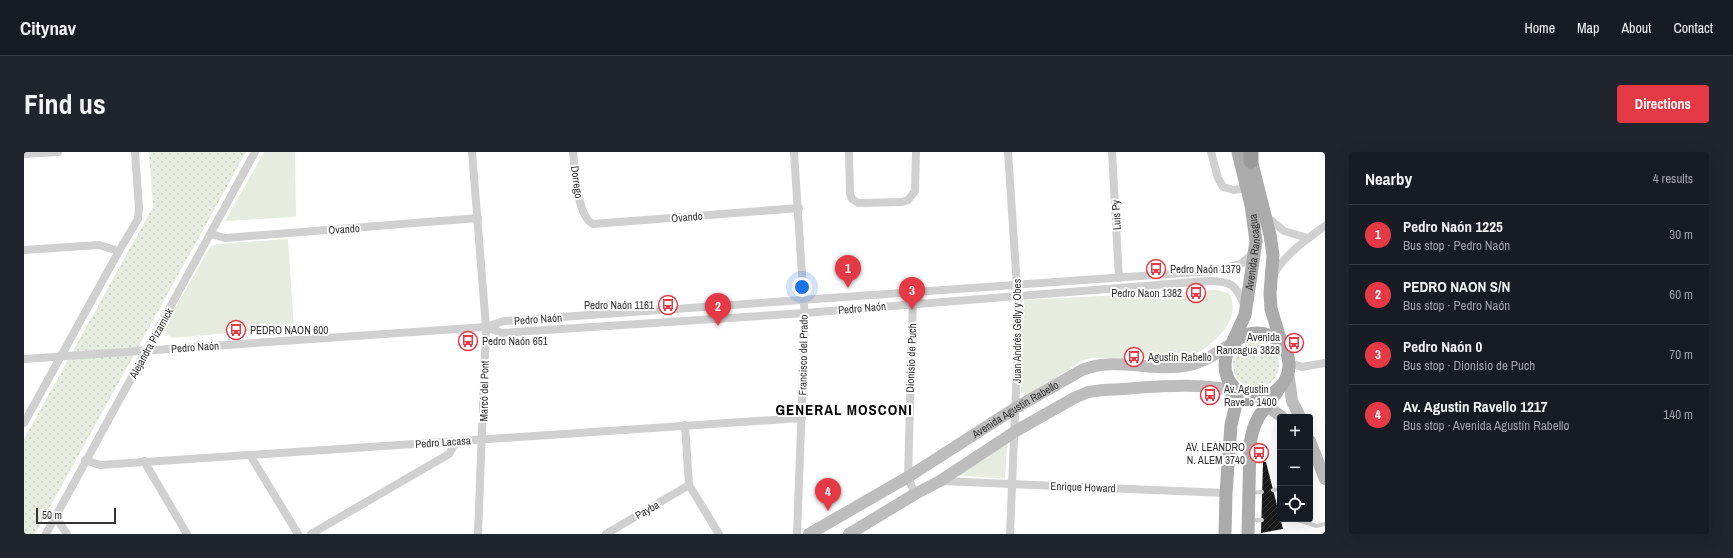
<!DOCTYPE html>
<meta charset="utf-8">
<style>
:root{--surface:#171b24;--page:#20242c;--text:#f1f3f6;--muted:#9ea1a6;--line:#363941;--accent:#e63946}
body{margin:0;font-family:"Archivo Narrow",sans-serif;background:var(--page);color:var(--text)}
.controls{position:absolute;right:12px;bottom:12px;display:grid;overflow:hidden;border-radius:4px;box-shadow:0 4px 16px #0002}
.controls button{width:36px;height:36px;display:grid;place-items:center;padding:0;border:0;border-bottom:1px solid var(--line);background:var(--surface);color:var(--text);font:20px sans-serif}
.scale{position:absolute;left:12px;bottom:10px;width:80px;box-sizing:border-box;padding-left:4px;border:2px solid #333;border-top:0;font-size:11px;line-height:14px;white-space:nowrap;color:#333;-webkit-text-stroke:3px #fff;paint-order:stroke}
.you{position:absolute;left:778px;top:135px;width:14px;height:14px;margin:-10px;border:3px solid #fff;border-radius:50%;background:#1a73e8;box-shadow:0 0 0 6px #1a73e833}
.badge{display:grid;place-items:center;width:26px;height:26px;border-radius:50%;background:var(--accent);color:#fff;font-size:13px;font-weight:700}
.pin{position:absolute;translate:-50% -33px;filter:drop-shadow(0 1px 2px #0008)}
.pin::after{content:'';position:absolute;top:21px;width:14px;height:12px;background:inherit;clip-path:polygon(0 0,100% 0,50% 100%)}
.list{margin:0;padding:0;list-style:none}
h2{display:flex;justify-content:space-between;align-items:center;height:52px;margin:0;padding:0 16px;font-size:17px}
h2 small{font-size:13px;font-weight:400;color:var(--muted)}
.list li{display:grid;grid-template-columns:26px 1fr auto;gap:12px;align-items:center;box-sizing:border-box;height:60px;padding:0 16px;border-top:1px solid var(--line)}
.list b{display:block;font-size:15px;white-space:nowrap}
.list p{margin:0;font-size:13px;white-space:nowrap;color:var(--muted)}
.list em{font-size:13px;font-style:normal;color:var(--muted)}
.icon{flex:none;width:22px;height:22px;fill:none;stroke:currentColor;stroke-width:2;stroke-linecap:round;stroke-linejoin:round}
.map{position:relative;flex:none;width:1301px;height:382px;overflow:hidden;border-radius:4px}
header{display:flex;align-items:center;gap:24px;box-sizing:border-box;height:56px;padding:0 20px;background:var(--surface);border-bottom:1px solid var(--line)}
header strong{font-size:19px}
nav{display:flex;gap:22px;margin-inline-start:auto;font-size:14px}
.intro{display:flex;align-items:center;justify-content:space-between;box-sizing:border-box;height:96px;padding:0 24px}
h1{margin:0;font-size:28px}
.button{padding:10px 18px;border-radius:4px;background:var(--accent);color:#fff;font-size:14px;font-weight:700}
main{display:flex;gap:24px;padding:0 24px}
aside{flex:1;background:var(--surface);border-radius:4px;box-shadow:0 4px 16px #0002}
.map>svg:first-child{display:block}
.grass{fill:url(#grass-dots)}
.green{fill:#e6ecdf}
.building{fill:url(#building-hatch)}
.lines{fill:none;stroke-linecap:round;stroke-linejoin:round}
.service{stroke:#d0d0d0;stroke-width:4}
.minor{stroke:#d0d0d0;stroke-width:8}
.secondary{stroke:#bdbdbd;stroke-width:12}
.primary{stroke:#ababab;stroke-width:13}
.motorway{stroke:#9a9a9a;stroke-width:15}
.labels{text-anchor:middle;stroke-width:4;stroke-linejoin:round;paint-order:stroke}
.street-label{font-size:11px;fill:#333;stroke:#fff}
.poi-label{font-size:11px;fill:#333;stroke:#fff;text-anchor:start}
.district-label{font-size:15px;font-weight:bold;letter-spacing:1px;fill:#000;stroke:#fff}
</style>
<header>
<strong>Citynav</strong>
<nav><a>Home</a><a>Map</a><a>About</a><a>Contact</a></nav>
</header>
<div class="intro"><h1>Find us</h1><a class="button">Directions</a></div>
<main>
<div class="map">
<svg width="1301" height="382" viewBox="0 0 1301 382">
<defs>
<pattern id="grass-dots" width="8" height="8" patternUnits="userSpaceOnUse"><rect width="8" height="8" fill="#e6ecdf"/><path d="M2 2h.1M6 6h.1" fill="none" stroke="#c6cbc0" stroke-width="1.8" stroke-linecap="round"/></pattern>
<pattern id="building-hatch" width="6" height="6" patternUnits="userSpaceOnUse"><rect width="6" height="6" fill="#1a1a1a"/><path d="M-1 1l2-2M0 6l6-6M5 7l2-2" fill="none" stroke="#333"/></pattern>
</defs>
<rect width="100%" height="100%" fill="#fff"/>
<g class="grass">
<path d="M125,0H222L11,382H0V287L129,55Z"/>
<circle cx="1232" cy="213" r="23"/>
</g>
<g class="green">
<path d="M240,0H271L272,65L201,69Z"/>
<path d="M264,87L270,175L149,186L142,182L140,175L187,94L194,92Z"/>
<path d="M1192,138L1205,141C1220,169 1187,194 1165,206H1067L1057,209L1005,244L997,240L1000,148Z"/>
<path d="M983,292L981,327L931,323Z"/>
</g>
<path class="building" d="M1239,310H1242L1259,377L1237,381Z"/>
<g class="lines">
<g class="service">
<path d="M1249,338L1256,337"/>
<path d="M1227,341L1238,340"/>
<path d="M1270,367L1293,374L1301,372"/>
<path d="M1226,368H1238"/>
</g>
<g class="minor">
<path d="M448,0L462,175L454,382"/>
<path d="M549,0C551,17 553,65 569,72L775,56"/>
<path d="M770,0L781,169L773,382"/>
<path d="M825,0L826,42L828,47L834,51L878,50L884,48L891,39L892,0"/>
<path d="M984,0L995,165L986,382"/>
<path d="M1088,0L1095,126"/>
<path d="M1187,0L1194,26L1199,35L1210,38L1223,36"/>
<path d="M0,2L34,0"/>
<path d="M1243,65L1260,79L1284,86"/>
<path d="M187,82L201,86L454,66"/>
<path d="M0,98L75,93L95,99"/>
<path d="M1250,122C1261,102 1283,87 1301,74"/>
<path d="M889,147L884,325L891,342"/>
<path d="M462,175L478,181L781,161L1183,129C1208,129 1212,132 1221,155"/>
<path d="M0,207L462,175L480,169L1188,119L1217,112L1229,101"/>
<path d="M1264,210L1278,215L1301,211"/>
<path d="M0,271L95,99L114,67L115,56L111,0"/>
<path d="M661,273L665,333L695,382"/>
<path d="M226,303L274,382"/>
<path d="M61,308L76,313L778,266"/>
<path d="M120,309L163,382"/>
<path d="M916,329L1202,341"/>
<path d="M31,364L43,382"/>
<path d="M22,382L231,0"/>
<path d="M287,382L425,302L432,290"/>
<path d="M582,382L665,333"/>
</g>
<g class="secondary">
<path d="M1264,219L1268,249L1276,265"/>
<path d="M1231,245L1258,265"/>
<path d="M1286,289L1301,327"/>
<path id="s1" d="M785,382L884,325L993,255L1058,218C1092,204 1130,221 1166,213C1183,209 1197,198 1212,189"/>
<path d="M825,382L891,342L916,329L992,279L1050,246L1064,240L1079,238C1124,236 1174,228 1218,241"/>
</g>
<g class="primary">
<path d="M1225,0L1246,83L1249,103L1246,141L1247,157L1259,196"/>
<circle cx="1233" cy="213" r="32"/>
<path id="s2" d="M1205,198L1221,163L1232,89L1227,53L1214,0"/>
<path d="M1201,382L1202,341L1207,273L1211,256L1205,230"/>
<path d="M1224,382L1226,292C1230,266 1238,260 1253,240"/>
</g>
<path class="motorway" d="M1227,0V9"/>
</g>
<defs>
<g id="bus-ring" transform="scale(1)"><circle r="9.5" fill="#fff" stroke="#e63946" stroke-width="1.5"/><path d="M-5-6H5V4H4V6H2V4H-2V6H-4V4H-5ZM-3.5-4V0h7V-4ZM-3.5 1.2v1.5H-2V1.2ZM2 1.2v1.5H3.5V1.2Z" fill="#e63946"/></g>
</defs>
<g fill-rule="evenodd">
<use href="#bus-ring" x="1132" y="117"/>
<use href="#bus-ring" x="1172" y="141"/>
<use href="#bus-ring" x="644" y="153"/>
<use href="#bus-ring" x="212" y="178"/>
<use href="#bus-ring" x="444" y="189"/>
<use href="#bus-ring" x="1270" y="191"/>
<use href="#bus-ring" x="1110" y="205"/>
<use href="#bus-ring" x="1186" y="243"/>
<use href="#bus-ring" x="1235" y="301"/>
</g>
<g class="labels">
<g class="street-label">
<text transform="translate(553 30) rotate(82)" y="4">Dorrego</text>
<text transform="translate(1092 63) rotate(-93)" y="4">Luis Py</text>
<text transform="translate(663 65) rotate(-5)" y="4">Ovando</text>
<text transform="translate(320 77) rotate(-4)" y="4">Ovando</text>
<text dy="4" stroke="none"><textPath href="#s2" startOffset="102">Avenida Rancagua</textPath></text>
<text transform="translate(838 156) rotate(-5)" y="4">Pedro Naón</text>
<text transform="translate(514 167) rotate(-4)" y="4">Pedro Naón</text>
<text transform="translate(993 179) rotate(-90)" y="4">Juan Andrés Gelly y Obes</text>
<text transform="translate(127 191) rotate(-61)" y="4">Alejandra Pizarnick</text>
<text transform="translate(171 195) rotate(-4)" y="4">Pedro Naón</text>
<text transform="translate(779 203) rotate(-89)" y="4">Francisco del Prado</text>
<text transform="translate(887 206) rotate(-88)" y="4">Dionisio de Puch</text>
<text transform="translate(460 239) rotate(-89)" y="4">Marcó del Pont</text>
<text dy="4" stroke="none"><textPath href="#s1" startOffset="241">Avenida Agustín Rabello</textPath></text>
<text transform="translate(419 290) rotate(-4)" y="4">Pedro Lacasa</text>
<text transform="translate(1059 335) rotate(2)" y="4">Enrique Howard</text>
<text transform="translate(623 358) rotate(-30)" y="4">Payba</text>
</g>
<g class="poi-label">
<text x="1146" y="121">Pedro Naón 1379</text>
<text x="1158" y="145" text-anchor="end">Pedro Naon 1382</text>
<text x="630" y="157" text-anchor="end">Pedro Naón 1161</text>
<text x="226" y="182">PEDRO NAON 600</text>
<text x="1256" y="189" text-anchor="end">Avenida<tspan x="1256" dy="13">Rancagua 3828</tspan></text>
<text x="458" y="193">Pedro Naón 651</text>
<text x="1124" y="209">Agustin Rabello</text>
<text x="1200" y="241">Av. Agustin<tspan x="1200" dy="13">Ravello 1400</tspan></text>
<text x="1221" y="299" text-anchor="end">AV. LEANDRO<tspan x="1221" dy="13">N. ALEM 3740</tspan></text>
</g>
<g class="district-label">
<text x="820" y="263">GENERAL MOSCONI</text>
</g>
</g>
</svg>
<div class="controls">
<button>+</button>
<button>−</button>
<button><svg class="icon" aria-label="locate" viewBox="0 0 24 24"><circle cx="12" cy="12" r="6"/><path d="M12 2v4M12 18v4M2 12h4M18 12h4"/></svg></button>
</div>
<div class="scale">50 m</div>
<div class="you"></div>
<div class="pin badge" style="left:824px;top:136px">1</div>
<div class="pin badge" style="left:694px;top:174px">2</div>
<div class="pin badge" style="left:888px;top:158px">3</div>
<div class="pin badge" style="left:804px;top:359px">4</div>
</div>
<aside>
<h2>Nearby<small>4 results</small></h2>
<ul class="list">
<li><span class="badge">1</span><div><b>Pedro Naón 1225</b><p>Bus stop · Pedro Naón</p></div><em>30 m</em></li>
<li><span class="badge">2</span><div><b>PEDRO NAON S/N</b><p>Bus stop · Pedro Naón</p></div><em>60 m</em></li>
<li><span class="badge">3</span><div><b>Pedro Naón 0</b><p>Bus stop · Dionisio de Puch</p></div><em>70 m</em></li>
<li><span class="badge">4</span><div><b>Av. Agustin Ravello 1217</b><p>Bus stop · Avenida Agustín Rabello</p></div><em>140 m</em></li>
</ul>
</aside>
</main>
